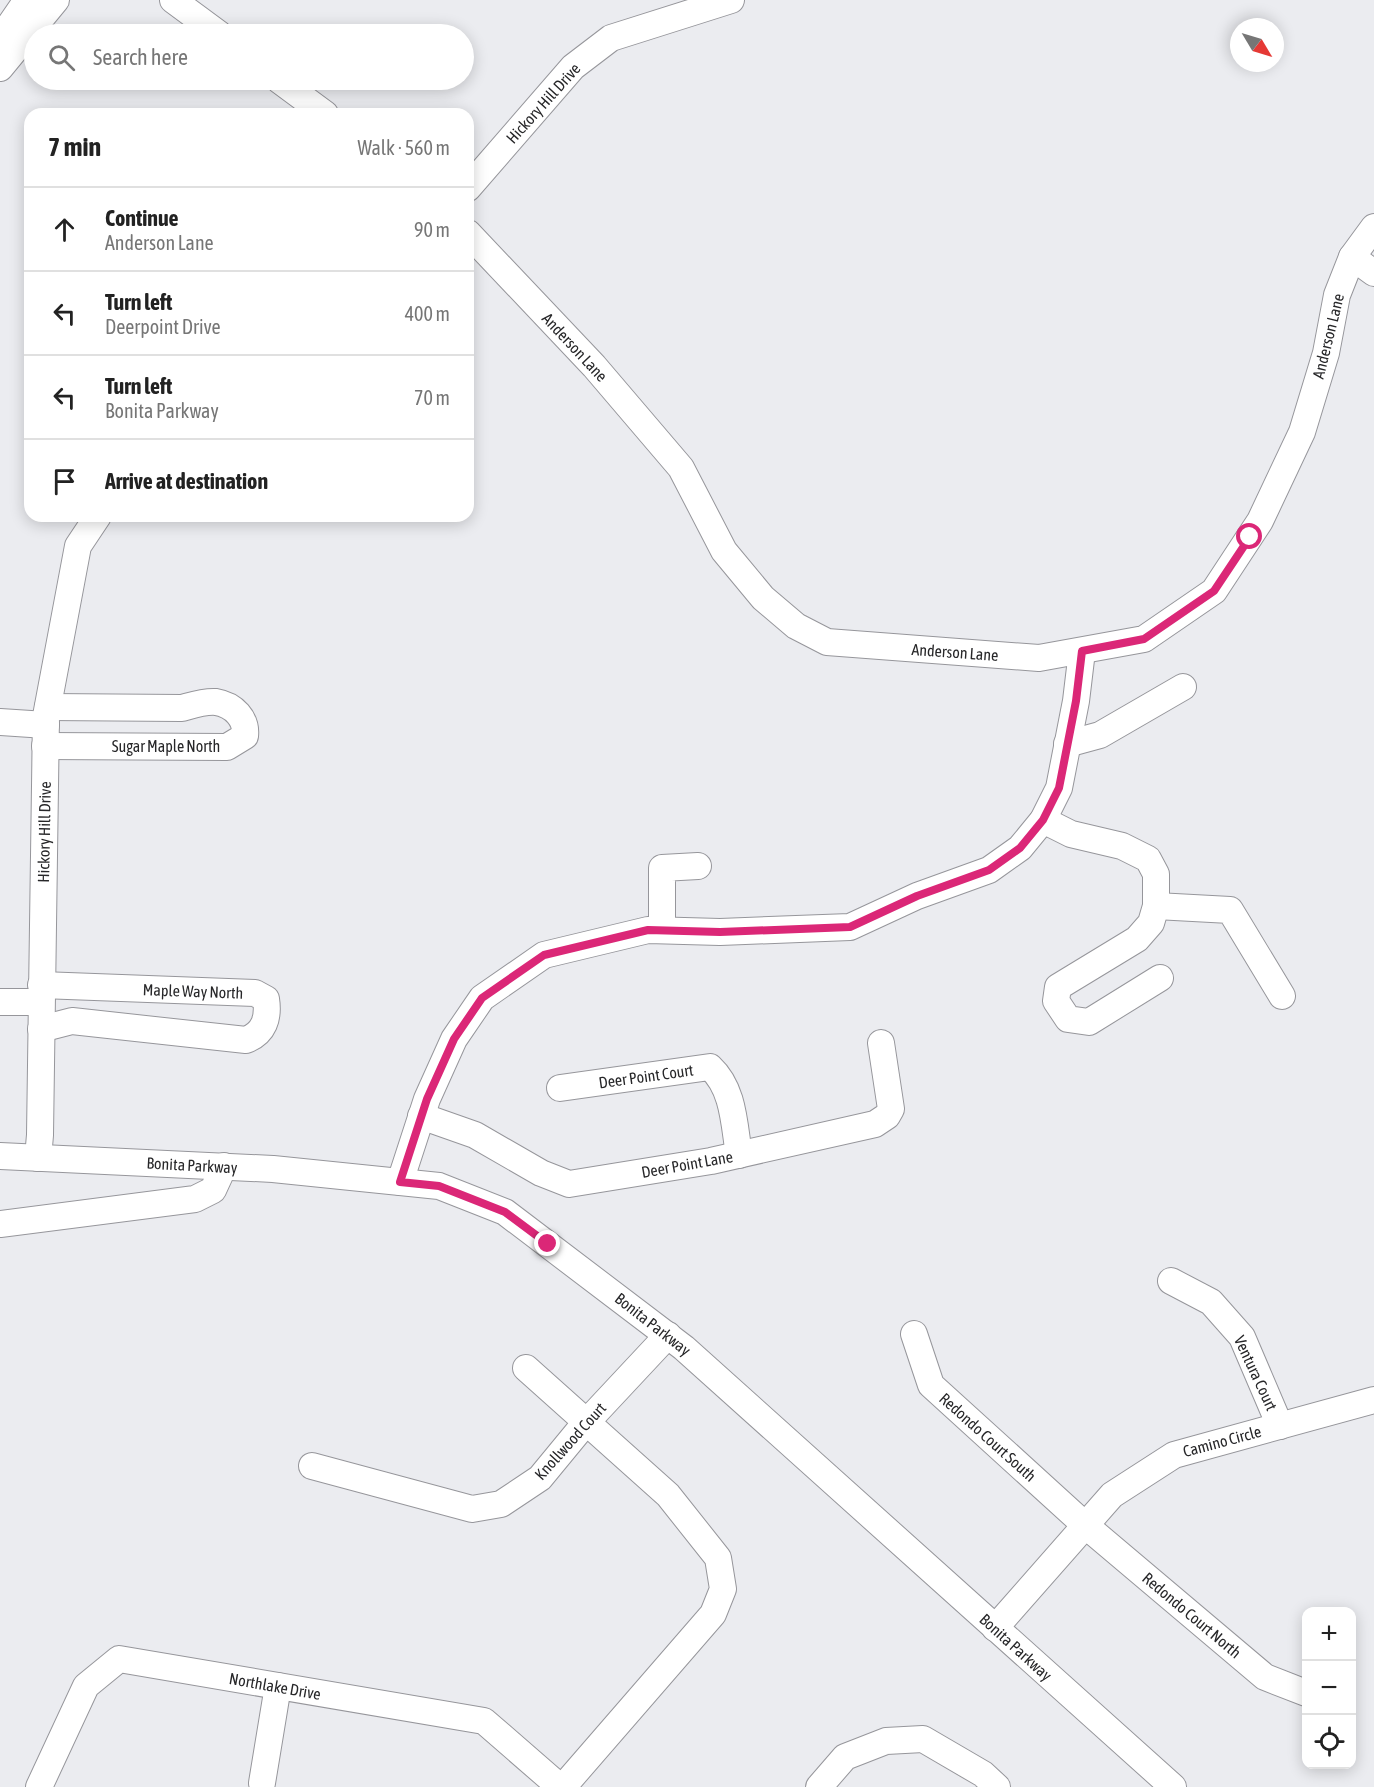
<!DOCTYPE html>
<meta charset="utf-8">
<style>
:root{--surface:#fff;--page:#f6f6f6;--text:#222;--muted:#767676;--line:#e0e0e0}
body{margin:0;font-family:"Asap Condensed",sans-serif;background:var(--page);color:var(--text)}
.controls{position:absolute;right:18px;bottom:18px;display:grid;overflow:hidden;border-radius:12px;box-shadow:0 3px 15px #0003}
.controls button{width:54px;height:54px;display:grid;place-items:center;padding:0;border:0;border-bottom:2px solid var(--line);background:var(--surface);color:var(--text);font:30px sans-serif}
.compass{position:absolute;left:1230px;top:18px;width:54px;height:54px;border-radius:50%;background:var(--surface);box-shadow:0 3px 15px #0003;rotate:128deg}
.stop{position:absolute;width:18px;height:18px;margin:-14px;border:4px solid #db2777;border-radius:50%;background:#fff}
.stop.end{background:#db2777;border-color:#fff;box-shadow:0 2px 6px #0008}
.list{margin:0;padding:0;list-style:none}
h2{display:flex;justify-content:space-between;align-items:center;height:78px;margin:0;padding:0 24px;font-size:26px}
h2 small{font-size:20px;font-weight:400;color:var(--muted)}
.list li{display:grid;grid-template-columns:39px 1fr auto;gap:18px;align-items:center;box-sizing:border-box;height:84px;padding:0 24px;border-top:2px solid var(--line)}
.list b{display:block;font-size:22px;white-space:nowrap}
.list p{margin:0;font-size:20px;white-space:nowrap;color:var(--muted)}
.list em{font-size:20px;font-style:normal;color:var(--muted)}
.icon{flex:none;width:33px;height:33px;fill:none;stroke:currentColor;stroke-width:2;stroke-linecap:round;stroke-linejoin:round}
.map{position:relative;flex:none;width:1374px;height:1787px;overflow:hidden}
.search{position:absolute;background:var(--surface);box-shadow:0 3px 15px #0003;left:24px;top:24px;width:450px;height:66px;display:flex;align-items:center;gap:15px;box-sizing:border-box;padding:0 21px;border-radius:33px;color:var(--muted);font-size:22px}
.panel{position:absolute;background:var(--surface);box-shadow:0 3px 15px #0003;left:24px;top:108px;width:450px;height:414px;border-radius:18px}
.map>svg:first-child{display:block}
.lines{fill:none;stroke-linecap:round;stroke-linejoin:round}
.minor-casing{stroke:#96969b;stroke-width:28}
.minor{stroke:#fff;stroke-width:26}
.route{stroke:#db2777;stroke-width:8}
.labels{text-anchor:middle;stroke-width:4.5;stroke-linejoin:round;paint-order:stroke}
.street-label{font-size:16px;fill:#272729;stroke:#fff}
</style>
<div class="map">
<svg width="1374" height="1787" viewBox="0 0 1374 1787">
<rect width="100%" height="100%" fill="#ebecf0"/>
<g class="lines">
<g class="minor-casing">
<g id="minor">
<path d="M173,0L219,34"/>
<path d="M0,39L27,0"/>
<path d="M0,68L56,0"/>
<path d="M279,80L325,114"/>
<path d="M468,188L573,67L611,38L731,0"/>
<path d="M468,233L594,366L681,468L724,551L763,598L796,626L827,642L1039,658L1144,639L1214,591L1260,521L1302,432L1326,353L1337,295L1352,257L1374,227"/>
<path d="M1352,257L1374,273"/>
<path d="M0,722L46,725"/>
<path d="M1067,744L1100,735L1183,687"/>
<path d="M45,746L227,747L245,736C247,719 234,705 216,702C205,701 193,705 182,708L48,707"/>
<path d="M1043,820L1071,834L1122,846L1148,859L1156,874V906L1151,923L1137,939L1058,987L1056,1001L1068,1019L1089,1022L1160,978"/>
<path d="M1156,906L1230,910L1282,996"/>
<path d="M662,930V868L698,866"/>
<path d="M0,1002H41"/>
<path d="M41,1029L72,1021L246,1040C264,1033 269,1018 266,999L255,993L41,985"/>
<path d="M560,1088L710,1067C734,1089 734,1124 739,1155"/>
<path d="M421,1116L475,1135L541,1173L569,1184L711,1161L875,1124L887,1116L891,1109L881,1043"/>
<path d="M0,1156L273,1169L439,1186L505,1212L684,1348L1173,1787"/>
<path d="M38,1158L40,1135L46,716L78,546L98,516"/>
<path d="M400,1182L427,1099L454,1039L482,998L544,955L648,930L720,932L850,927L917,896L989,870L1020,848L1043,820L1059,788L1076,701L1082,651"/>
<path d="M0,1224L195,1199L213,1190L224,1166"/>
<path d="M1171,1281L1211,1302L1242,1337L1280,1426"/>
<path d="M914,1334L931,1385L1085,1525L1265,1677L1306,1693"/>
<path d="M526,1368L668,1495L718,1558L723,1589L713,1614L563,1787"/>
<path d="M312,1466L472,1509L501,1504L540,1478L582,1427L668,1335"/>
<path d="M995,1628L1112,1495L1174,1455L1374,1400"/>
<path d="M262,1783L278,1686"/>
<path d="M39,1787L86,1686L119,1659L484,1721L560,1787"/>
<path d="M819,1787L845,1757L886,1741L923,1739L983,1774L997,1787"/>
</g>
</g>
<use href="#minor" class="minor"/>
</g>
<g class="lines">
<path class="route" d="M548,1244L505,1212L439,1186L400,1182L427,1099L454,1039L482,998L544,955L648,930L720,932L850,927L917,896L989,870L1020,848L1043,820L1059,788L1076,701L1082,651L1144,639L1214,591L1250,537"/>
</g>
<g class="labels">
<g class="street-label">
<text transform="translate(543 103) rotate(-48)" y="6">Hickory Hill Drive</text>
<text transform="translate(1328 336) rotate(-76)" y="6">Anderson Lane</text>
<text transform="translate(575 347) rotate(47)" y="6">Anderson Lane</text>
<text transform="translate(955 652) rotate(4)" y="6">Anderson Lane</text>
<text x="166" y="752">Sugar Maple North</text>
<text transform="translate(44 832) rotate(-89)" y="6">Hickory Hill Drive</text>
<text transform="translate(193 991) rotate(2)" y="6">Maple Way North</text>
<text transform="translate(646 1076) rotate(-8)" y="6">Deer Point Court</text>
<text transform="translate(687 1164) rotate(-10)" y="6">Deer Point Lane</text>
<text transform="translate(192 1165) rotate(3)" y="6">Bonita Parkway</text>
<text transform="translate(653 1324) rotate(38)" y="6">Bonita Parkway</text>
<text transform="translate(1256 1373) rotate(65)" y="6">Ventura Court</text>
<text transform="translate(988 1437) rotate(42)" y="6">Redondo Court South</text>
<text transform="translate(570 1441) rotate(-48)" y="6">Knollwood Court</text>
<text transform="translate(1222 1441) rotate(-15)" y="6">Camino Circle</text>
<text transform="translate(1192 1615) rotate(40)" y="6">Redondo Court North</text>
<text transform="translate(1016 1647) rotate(42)" y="6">Bonita Parkway</text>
<text transform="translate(275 1686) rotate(10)" y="6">Northlake Drive</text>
</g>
</g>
</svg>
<div class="controls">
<button>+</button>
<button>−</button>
<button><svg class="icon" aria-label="locate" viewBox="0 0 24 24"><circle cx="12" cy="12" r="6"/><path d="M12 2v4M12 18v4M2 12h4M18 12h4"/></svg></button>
</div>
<svg class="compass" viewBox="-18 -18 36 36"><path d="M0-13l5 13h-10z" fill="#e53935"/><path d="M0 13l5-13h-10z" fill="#767676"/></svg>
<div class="stop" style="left:1250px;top:537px"></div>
<div class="stop end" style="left:548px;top:1244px"></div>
<div class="search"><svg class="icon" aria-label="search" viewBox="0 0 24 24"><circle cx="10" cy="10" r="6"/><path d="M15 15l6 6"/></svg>Search here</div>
<section class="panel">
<h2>7 min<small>Walk · 560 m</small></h2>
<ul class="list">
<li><svg class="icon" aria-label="ahead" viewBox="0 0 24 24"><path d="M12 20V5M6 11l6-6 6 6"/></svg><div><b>Continue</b><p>Anderson Lane</p></div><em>90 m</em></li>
<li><svg class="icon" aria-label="left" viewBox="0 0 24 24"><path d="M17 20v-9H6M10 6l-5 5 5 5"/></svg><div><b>Turn left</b><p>Deerpoint Drive</p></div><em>400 m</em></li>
<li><svg class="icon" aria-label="left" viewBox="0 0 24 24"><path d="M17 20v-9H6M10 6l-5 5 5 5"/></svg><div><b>Turn left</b><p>Bonita Parkway</p></div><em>70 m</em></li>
<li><svg class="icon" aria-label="arrive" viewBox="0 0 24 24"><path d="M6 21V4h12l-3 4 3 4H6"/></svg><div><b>Arrive at destination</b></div></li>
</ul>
</section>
</div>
